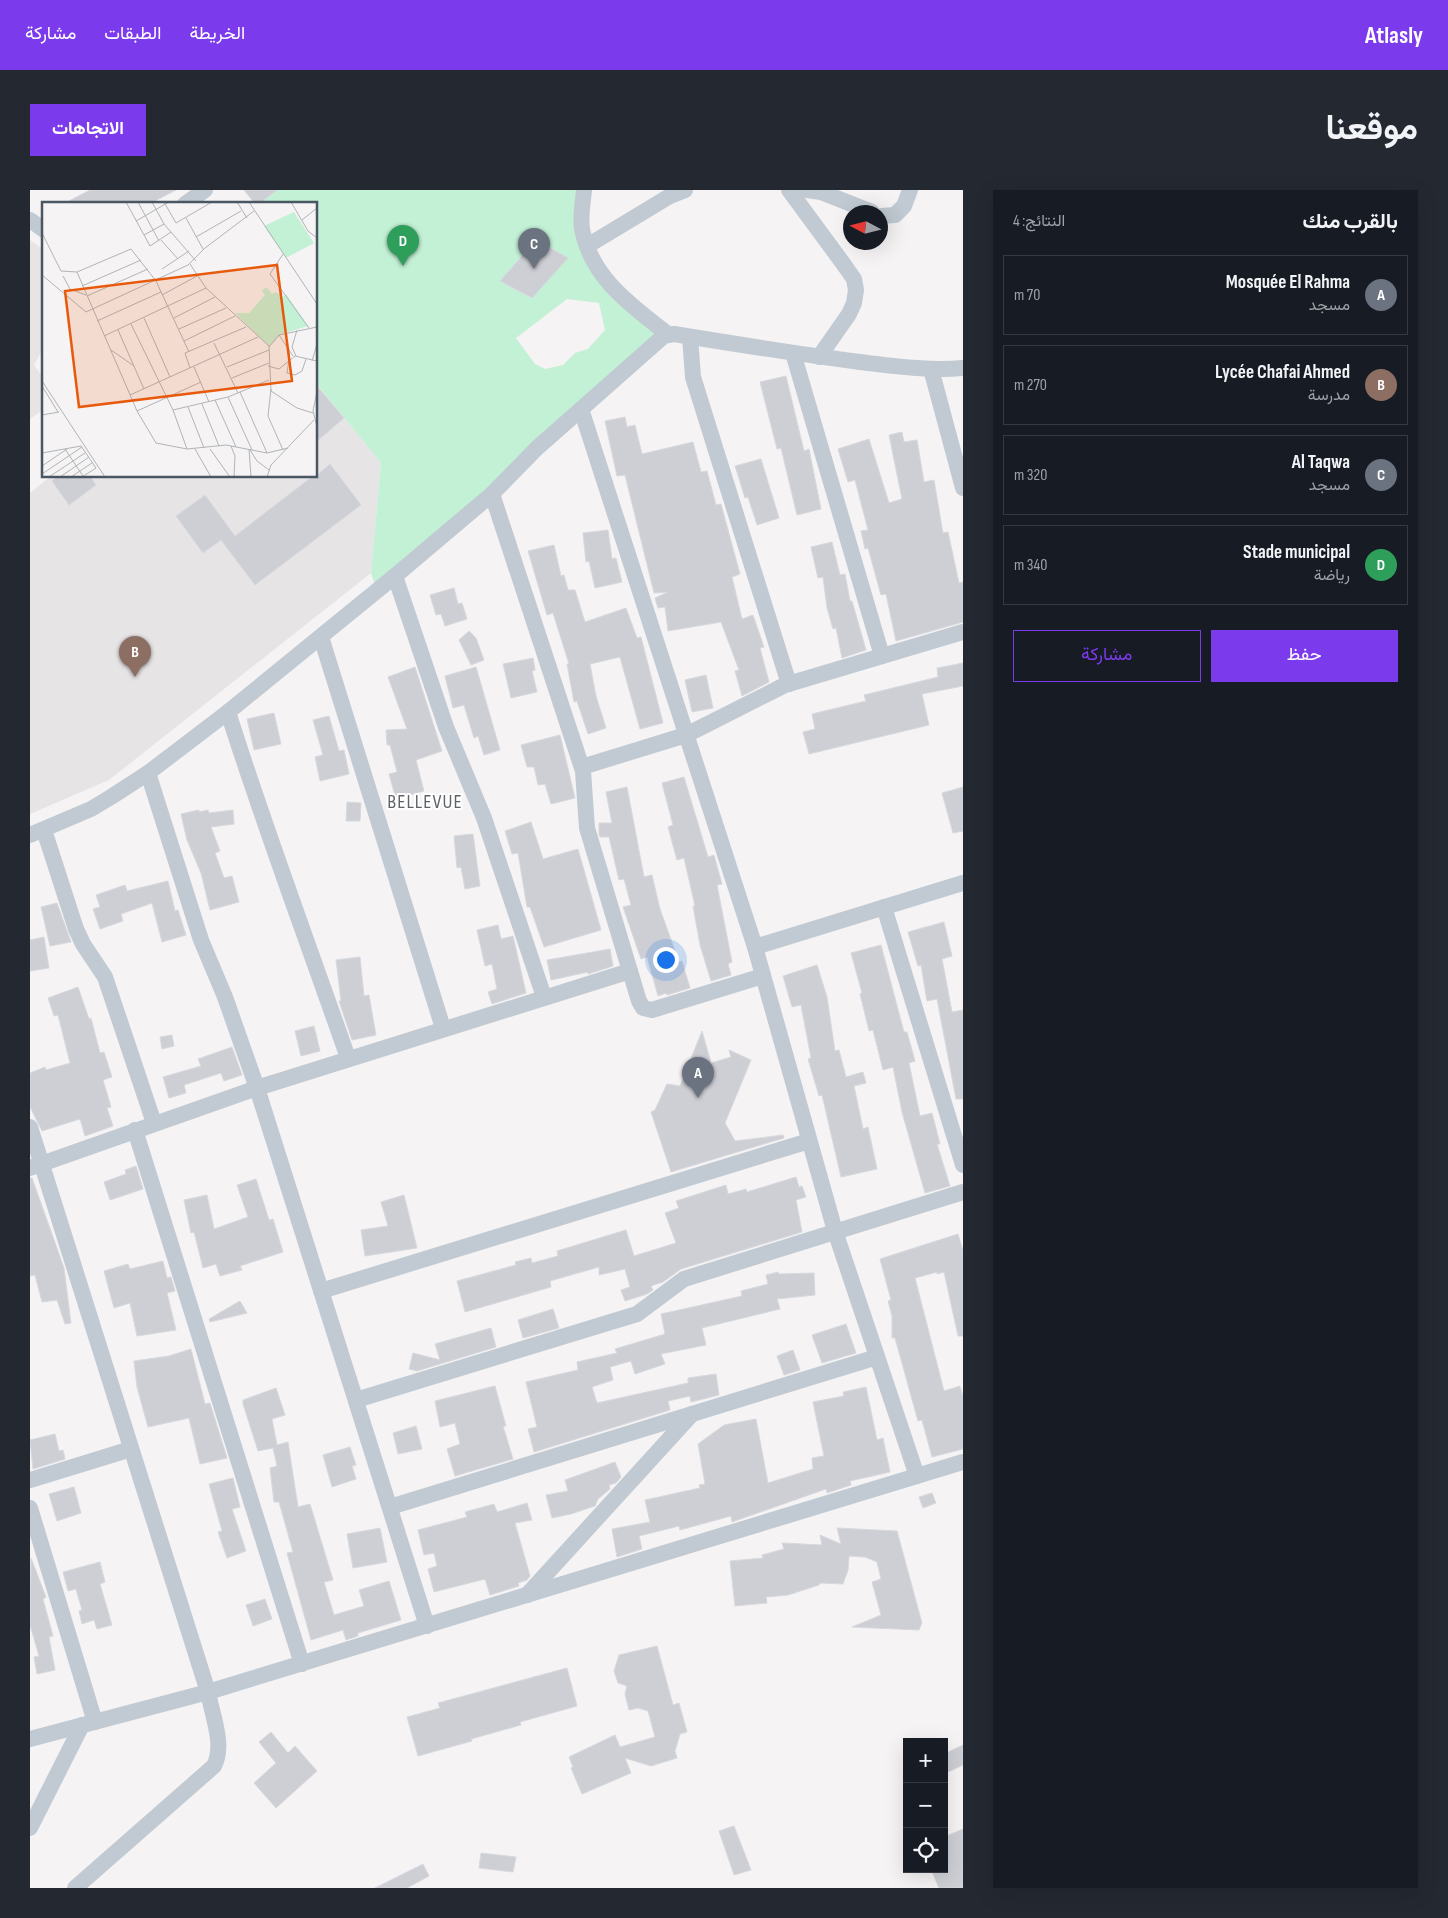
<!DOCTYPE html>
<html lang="ar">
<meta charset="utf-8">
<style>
:root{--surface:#171b24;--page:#242831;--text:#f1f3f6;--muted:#9ea1a6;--line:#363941;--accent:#7c3aed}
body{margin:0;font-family:"Sofia Sans Condensed",Vazirmatn,sans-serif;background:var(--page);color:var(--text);direction:rtl}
.controls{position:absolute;right:15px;bottom:15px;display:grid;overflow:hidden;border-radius:0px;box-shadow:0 5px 20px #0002}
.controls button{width:45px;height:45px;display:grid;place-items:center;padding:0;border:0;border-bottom:1px solid var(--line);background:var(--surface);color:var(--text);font:25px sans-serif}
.compass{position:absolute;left:813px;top:15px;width:45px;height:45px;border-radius:50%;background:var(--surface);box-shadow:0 5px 20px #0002;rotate:277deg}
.you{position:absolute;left:635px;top:769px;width:18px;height:18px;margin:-12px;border:4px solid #fff;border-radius:50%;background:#1a73e8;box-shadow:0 0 0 8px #1a73e833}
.badge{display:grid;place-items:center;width:32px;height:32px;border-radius:50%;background:var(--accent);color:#fff;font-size:16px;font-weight:700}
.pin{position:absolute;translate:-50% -41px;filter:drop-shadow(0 1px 2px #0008)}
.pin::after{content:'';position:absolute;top:26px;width:18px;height:15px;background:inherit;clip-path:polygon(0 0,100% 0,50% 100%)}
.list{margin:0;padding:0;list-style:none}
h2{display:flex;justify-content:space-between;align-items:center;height:65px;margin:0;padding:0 20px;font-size:21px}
h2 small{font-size:16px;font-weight:400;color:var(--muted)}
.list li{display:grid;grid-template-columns:32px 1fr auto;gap:15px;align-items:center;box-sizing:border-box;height:80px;margin:0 10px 10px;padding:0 10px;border:1px solid var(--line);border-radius:0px}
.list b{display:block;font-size:19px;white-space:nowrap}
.list p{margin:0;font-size:16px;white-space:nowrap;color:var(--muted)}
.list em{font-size:16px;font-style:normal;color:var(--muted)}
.actions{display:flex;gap:10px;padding:15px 20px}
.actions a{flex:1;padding:11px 0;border:1px solid var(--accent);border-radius:0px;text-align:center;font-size:18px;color:var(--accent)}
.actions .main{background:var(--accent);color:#fff}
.icon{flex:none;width:28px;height:28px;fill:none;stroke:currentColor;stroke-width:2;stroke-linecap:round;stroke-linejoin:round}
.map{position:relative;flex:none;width:933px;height:1698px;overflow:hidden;direction:ltr;border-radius:0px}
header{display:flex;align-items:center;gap:30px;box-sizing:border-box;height:70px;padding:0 25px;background:var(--accent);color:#fff}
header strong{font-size:24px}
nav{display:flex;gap:28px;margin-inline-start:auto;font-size:18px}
.intro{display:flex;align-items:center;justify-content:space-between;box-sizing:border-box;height:120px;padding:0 30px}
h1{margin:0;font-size:35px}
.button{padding:12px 22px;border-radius:0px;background:var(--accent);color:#fff;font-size:18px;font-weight:700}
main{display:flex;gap:30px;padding:0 30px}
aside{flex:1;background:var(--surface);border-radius:0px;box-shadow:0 5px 20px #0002}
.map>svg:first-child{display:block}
.education{fill:#e6e4e5}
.green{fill:#c3f1d5;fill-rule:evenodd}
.building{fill:#cdcfd5;stroke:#d7d9de}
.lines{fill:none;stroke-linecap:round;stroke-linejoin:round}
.minor{stroke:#c1cad2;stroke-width:16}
.labels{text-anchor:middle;stroke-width:4;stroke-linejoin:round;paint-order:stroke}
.quarter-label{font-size:20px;letter-spacing:1px;fill:#5f6368;stroke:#fff}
.inset-road{fill:none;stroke:#b1b4b9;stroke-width:1}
.view{fill:#e8590c;fill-opacity:0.15;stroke:#e8590c;stroke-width:2.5}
.inset-edge{fill:none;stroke:#4a5661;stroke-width:2.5}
</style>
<header>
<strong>Atlasly</strong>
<nav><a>الخريطة</a><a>الطبقات</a><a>مشاركة</a></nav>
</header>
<div class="intro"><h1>موقعنا</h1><a class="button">الاتجاهات</a></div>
<main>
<aside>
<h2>بالقرب منك<small>النتائج: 4</small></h2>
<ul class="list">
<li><span class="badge" style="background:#6b7280">A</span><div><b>Mosquée El Rahma</b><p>مسجد</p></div><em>70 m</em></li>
<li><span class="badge" style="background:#8d6e63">B</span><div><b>Lycée Chafai Ahmed</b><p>مدرسة</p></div><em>270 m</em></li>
<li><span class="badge" style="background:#6b7280">C</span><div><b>Al Taqwa</b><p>مسجد</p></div><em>320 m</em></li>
<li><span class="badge" style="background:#2e9e5b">D</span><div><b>Stade municipal</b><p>رياضة</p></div><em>340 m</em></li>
</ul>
<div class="actions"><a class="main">حفظ</a><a>مشاركة</a></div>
</aside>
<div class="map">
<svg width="933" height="1698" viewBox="0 0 933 1698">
<rect width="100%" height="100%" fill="#f5f3f3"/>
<g class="education">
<path d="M0,50L14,60V157L4,175L14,189V219L0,229Z"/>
<path d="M286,193L351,273L341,383L79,590L0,624V303L21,286H286Z"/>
</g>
<path class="green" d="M247,0H554L552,22L567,76L635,145L347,401L341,383L351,273L286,193V14H229ZM506,50L537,68L501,108L470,91ZM537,109L569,113L575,140L558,159L545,163L533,175L515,179L505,174L486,148Z"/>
<g class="building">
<path d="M60,0H146L119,14H33Z"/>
<path d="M214,0H247L229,14H225Z"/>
<path d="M506,50L538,68L502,108L470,91Z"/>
<path d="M756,186L774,261L779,259L791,319L767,325L751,258L747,259L730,192Z"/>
<path d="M286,195L314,228L286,252Z"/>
<path d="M595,227L597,237L605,235L612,264L663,252L671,282L677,281L686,315L691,314L710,384L702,387L712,429L723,425L734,457L730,458L739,492L712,506L705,481L709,480L691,432L638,441L635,417L628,418L625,408L638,402L624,403L595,285L587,286L575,231Z"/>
<path d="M872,242L874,252L887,250L894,292L904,290L913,343L918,342L929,393L933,392V432L866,451L856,404L851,405L838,358L835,359L831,341L838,340L825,290L818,292L808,259L839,249L859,313L872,309L859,245Z"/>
<path d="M731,269L749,328L727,335L718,307L715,308L705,276Z"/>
<path d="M300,274L331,315L225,395L191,350L173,363L146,326L175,305L205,346L283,286H286Z"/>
<path d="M28,286H60L66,295L39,315L22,291Z"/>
<path d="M578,340L582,369L586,368L592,392L565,398L559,371L556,372L553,343Z"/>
<path d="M802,352L810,385L815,384L820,411H822L836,460L812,468L806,438L803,439L797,418L793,387L788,388L781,357Z"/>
<path d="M524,355L531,386L534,385L538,400H545L555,432L596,418L607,448L611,447L633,533L610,539L590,467L560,474L566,506L576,538L558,544L547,511L544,512L537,474H539L523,423L517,425L498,361Z"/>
<path d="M424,398L428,414L432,413L437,429L415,436L411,424L406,425L400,405Z"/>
<path d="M439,441L446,448L454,470L441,475L429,450Z"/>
<path d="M503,468L505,480L502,481L507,502L481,508L473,474Z"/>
<path d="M933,473V496L892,504L899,535L779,564L773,542L785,539L782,524L836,511L834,505L908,487L907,478Z"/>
<path d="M385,477L412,561L386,570L394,601L366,609L359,584L367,582L360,555H357L356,540L377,539L358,487Z"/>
<path d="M446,477L470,560L454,565L448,546L444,548L434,515L423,518L415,486Z"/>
<path d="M676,485L683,518L662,522L655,490Z"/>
<path d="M244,523L251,554L224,560L217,529Z"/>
<path d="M299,526L309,561L314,560L319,584L290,591L285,567L293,565L283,530Z"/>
<path d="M530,545L545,608L521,614L515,594L508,595L504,577H497L491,555Z"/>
<path d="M654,587L678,667L684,665L692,694L687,695L702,772L698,774L701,785L681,791L670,755L663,716H665L654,668L647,670L638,637L643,635L632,593Z"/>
<path d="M597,597L614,687L622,685L630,719L649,772L652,771L660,798L637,805L636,803L628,806L617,767L611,769L593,717L601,715L594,689L589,690L579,647H570L569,645V633H582L576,602Z"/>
<path d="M933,597V641L923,643L912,603Z"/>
<path d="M317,612L331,613L330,631H316Z"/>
<path d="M169,620V622L178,620L179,623L203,620L204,634L181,637L190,661L185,663L194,688L202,686L209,712L180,720L171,683L157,650L151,624Z"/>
<path d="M501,632L513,669L548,659L571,740L514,757L500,717H497L488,663L482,664L475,641Z"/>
<path d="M443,644L450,696L435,699L431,677L427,678L424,646Z"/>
<path d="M138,691L145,721L148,720L156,745L132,752L122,713L91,724L93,731L70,739L63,719L70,717L66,705L95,695L97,701Z"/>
<path d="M27,713L41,752L20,756L11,717Z"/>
<path d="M914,732L922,766L912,769L922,822L933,820V909H926L907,809L897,811L891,775L888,776L878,742Z"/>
<path d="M468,735L471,749L483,746L496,803L462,814L458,802L467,799L462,774L455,776L447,740Z"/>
<path d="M14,747L19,778L0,781V750Z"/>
<path d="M851,755L874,842H877L885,871L879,873L890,926L902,923L910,954H907L920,996L895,1003L872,922L863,877L853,880L843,840L839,841L830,804L832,803L821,763Z"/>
<path d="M580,759L583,776L558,784V782L521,790L517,770Z"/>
<path d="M330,767L334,806L339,805L346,845L322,850L309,811H311L306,770Z"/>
<path d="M787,775L797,807L805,861L809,860L816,887L833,882L836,893L824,896L833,939L838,937L847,979L811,987L792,905L789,906L778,869L781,868L771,815L762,817L753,786Z"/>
<path d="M48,797L59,829L61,828L70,863L74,862L82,887L73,890L81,917L77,918L83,936L55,946L50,929L12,941L0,917V883L15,877L16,880L40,873L28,825L24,826L18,808Z"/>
<path d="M284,836L290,861L271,866L265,841Z"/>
<path d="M672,841L681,873L701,867L699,860L721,870L695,933L705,951L753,945L754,948L641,982L621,922L625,920L637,894L650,896Z"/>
<path d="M142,845L144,856L132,859L130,847Z"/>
<path d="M202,857L212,885L194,891L191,883L154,895L156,903L139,908L133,887L171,876L168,869Z"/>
<path d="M106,976L113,999L80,1010L74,992L96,984L95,980Z"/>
<path d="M766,987L769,997L772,996L776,1007L766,1010L772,1042L651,1079L633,1092L621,1096L623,1100L617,1104L595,1111L591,1100L600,1097L595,1079L569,1085V1077L520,1091L521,1097L435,1122L427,1091L486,1075L485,1072L501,1068L502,1073L528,1066L527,1061L596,1040L604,1066L646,1053L635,1023L649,1018L646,1011L696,995L698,1004L716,999L717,1002Z"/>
<path d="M0,988H2L34,1078L41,1133L35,1134L27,1110L12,1112L5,1085L0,1086Z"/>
<path d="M226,989L239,1030L243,1029L253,1062L210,1076L212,1080L190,1086L186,1074L173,1078L164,1042L161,1043L154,1010L177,1005L184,1039L218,1027L207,995Z"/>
<path d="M374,1005L387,1058L335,1066L331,1040L358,1036L351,1012Z"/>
<path d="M928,1044L933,1061V1146H928L914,1082L907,1084V1082L885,1088L914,1201L930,1196L933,1207V1259L902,1267L892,1230L888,1231L865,1148H862V1126L858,1111L861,1110L850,1069Z"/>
<path d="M133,1071L137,1088L141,1087L145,1101L137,1103L146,1140L107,1146L100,1113L84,1118L74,1081L98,1074L100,1079Z"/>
<path d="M748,1082L749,1084L784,1083L785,1105L747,1109L750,1119L672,1138L676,1155L631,1164L635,1174L605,1184L601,1171L580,1177L583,1190L562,1197L567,1213L658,1193V1188L686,1184L689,1205L661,1212L660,1206L638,1211L640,1220L504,1262L498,1239L507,1237L496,1192L548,1180L547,1172L587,1163L585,1159L635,1144L631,1124L712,1106L711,1101L738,1094L736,1085Z"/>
<path d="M210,1111L217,1123L180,1132L179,1129Z"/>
<path d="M523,1119L529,1138L493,1148L488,1130Z"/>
<path d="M816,1134L826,1163L792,1173L782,1145Z"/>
<path d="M461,1138L466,1157L387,1181L379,1179L383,1163L410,1170L405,1154Z"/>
<path d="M161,1159L175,1214L180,1213L197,1268L170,1274L159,1228L118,1237L107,1197L104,1171L139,1166Z"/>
<path d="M763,1160L770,1180L754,1185L747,1166Z"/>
<path d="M465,1196L476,1236H473L483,1269L425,1286L417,1259L430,1254L425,1233L410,1237L405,1211Z"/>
<path d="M836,1197L847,1250L853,1248L860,1282L820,1291L821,1295L797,1303L796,1299L702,1332L701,1326L650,1340L649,1336L609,1346L612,1359L587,1367L582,1339L620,1332L615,1310L670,1298L669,1295L675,1294L668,1254L694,1235L726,1229L738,1293L783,1279L782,1268L794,1266L783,1212L814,1206L813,1202Z"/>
<path d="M246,1198L255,1225L242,1229L247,1255L258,1252L268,1317L280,1314L303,1390L294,1392L304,1425L334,1416L329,1400L359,1391L371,1430L328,1443V1446L316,1450L313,1440L281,1450L257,1363L263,1362L249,1312H244L240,1278L247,1276L243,1258L228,1261L213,1214V1210Z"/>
<path d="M386,1236L392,1259L368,1264L363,1243Z"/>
<path d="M25,1244L29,1261L33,1260L35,1269L3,1279L0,1250Z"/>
<path d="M320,1257L326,1275L322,1276L326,1289L302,1297L293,1265Z"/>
<path d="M585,1272L591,1287L586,1293L579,1295L580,1299L568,1309L565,1316L541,1324L522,1328L516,1305L538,1301L535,1290Z"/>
<path d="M203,1288L210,1317L202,1319L216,1361L197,1368L188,1342L192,1341L179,1294Z"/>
<path d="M44,1297L51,1323L27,1331L19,1304Z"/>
<path d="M902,1303L906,1313L893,1318L889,1307Z"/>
<path d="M497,1313L502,1330L485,1333L500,1386L497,1390L488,1393L489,1396L460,1405L455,1389L404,1402L398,1379L407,1376L404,1363L394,1365L388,1340L437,1327L435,1322L464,1314L467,1322Z"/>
<path d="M350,1338L357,1372L323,1378L317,1344Z"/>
<path d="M807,1338L867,1341L892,1433L889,1440L822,1437L851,1425L842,1392L851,1389L847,1372L835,1367L819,1366L818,1380L813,1394L790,1393L789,1395L758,1405L736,1407L737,1413L705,1416L700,1371L733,1368L732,1365L754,1359L752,1353L792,1355L790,1345L811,1354Z"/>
<path d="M1,1368L16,1407L13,1409L23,1446L19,1447L25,1480L7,1484L4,1467L9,1466L0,1435Z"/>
<path d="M70,1372L75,1392L70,1394L82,1435L67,1439L64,1430L52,1434L49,1421L52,1420L46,1399L38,1401L33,1382Z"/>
<path d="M235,1409L242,1429L223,1436L216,1415Z"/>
<path d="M627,1456L643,1515L649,1513L657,1542L650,1544L645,1561L647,1568L621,1576L595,1568L601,1583L552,1604L541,1578L543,1577L539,1567L585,1545L590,1557L625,1547L618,1521L608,1518L599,1520L595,1504L597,1496L588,1493L584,1481L589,1465Z"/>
<path d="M537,1478L547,1516L490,1532L491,1535L441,1549L442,1551L388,1566L377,1527L410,1518L408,1513Z"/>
<path d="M241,1542L258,1563L265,1556L287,1581L246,1618L224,1593L246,1573L229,1552Z"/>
<path d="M933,1555V1575L914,1584V1564Z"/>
<path d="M704,1636L721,1680L704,1685L689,1641Z"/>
<path d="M933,1639V1698H909L901,1679H914V1647Z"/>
<path d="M451,1663L486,1667L483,1682L449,1678Z"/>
<path d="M393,1674L399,1686L377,1698H345Z"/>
</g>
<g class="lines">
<g class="minor">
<path d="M554,0C553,12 550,26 552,39C561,88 602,116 639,145"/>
<path d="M759,0L812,72L824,89L826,100L824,113L819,124L789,167"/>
<path d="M777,0L791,2L842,22"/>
<path d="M155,14L175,0"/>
<path d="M851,26L865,25L874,16L880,0"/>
<path d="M0,30L14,40"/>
<path d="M557,56L640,6L655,0"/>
<path d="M660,147L663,187L759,494"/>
<path d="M763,163L852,466"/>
<path d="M901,179L933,298"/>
<path d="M551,219L725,757L805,1041L887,1286"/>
<path d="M462,304L553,581L557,638L609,811L613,818L622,820L733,786"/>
<path d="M365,386L416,537L454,628L514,807"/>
<path d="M291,447L413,838"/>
<path d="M198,522C235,639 278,753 318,868"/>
<path d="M552,577L656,545L755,495L933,442"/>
<path d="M118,583L171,750L195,807L227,898L397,1436"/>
<path d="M14,640L46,739L53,754L75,787L124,933"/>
<path d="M0,645L61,619L81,607L118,583L198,522L365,386L462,304L507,258L635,145L644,144C705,154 767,164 830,172C864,176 898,181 933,178"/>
<path d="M854,717L933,975"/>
<path d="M725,757L933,693"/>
<path d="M0,937L178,1502C182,1525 195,1555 184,1576L45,1698"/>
<path d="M105,940L272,1474"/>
<path d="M0,978L227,898L600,781"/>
<path d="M291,1101L779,951"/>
<path d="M326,1210L607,1124L654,1089L933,1002"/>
<path d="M0,1290L101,1259"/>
<path d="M360,1317L847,1167"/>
<path d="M0,1318L65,1532"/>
<path d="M497,1405L662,1224"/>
<path d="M0,1549L178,1502L933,1272"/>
<path d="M0,1638L52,1535"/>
</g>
</g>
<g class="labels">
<g class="quarter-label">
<text x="395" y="618">BELLEVUE</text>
</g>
</g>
<g transform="translate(12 12)">
<rect width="275" height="275" fill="#f5f3f3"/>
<path d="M252,10L272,41L244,56L222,24ZM224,85L230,92L234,90L240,95L244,92L266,124L239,132L227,144L193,111H207L223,93L220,89Z" fill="#c3f1d5"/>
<path class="inset-road" d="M84,0L108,44L129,30M96,0L117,39M110,0L122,22L154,59M122,0L134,21L170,0M195,0L205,16M207,0L275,102M249,0L266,29L275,36M144,16L161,47M260,18L275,6M94,19L127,0M0,31L19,69L35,70L95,209L114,241L145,247L184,243L225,251L246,246M102,33L122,22M154,35L199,9M119,38L136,57M241,52L228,72L267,126M148,62L164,86L227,144L229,189L255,206L271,211M120,67L147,49M35,70L89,47L114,79L147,150M0,73L44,110L146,63L163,46L212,9M21,74L28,87L44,93M40,84L99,58M120,93L155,74M45,94L106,67M102,116L128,175M132,116L173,95M55,119L119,90M89,122L131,208L145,247M137,127L184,106M76,128L102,187M237,133L251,154M62,134L164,86M142,139L193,114M172,141L196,191M227,145L237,133L275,125M69,148L92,164M254,154L250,145L255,128M247,157L245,171L253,173L260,169L264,157M270,159L275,142M226,164L237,167L253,154L275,159M152,165L167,200M185,165L227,148M148,166L143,151L204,125M190,176L227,161M0,179L63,275M0,184L16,210M229,187L226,214L241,248M198,190L225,251M275,190L271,209L275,225M88,193L216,135M186,195L210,248M173,198L194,245M160,202L177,244M146,205L162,246M131,208L186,195L227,178M95,209L159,180M0,213L17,210M189,244L193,254L192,275M23,247L41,274M153,247L169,275M168,247L188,275M207,247L209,275M208,248L215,259L227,268M0,251L39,244L54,266L40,275M0,264L25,247M0,272L40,245M7,275L43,251M18,275L47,255M29,275L50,261M225,275L229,263L272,218"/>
<path class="view" d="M235,63L250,179L37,205L23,89Z"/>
<rect width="275" height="275" class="inset-edge"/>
</g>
</svg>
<div class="controls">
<button>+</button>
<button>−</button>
<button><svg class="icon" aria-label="locate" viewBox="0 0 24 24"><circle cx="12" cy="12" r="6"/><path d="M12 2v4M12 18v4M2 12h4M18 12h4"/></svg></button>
</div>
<svg class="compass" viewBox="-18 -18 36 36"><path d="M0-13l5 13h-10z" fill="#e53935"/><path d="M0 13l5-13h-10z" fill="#9ea1a6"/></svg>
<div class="you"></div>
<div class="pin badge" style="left:668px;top:908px;background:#6b7280">A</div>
<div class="pin badge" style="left:105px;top:487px;background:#8d6e63">B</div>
<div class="pin badge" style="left:504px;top:79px;background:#6b7280">C</div>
<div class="pin badge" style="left:373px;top:76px;background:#2e9e5b">D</div>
</div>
</main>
